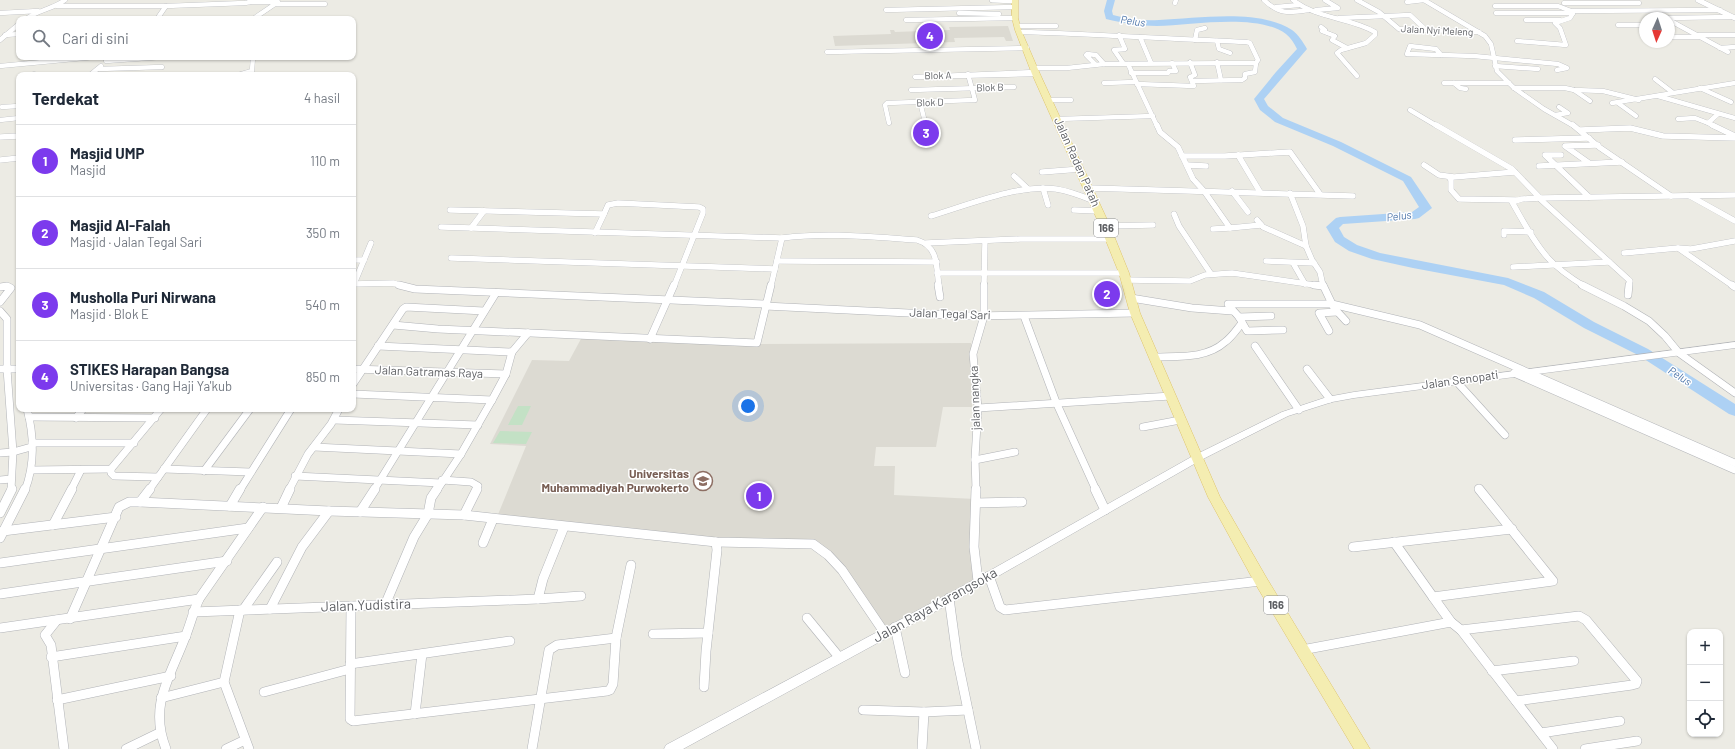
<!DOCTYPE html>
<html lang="id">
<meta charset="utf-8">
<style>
:root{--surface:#fff;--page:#f6f6f7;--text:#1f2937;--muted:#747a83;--line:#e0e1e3;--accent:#7c3aed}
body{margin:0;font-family:Barlow,sans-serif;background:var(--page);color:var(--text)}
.controls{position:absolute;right:12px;bottom:12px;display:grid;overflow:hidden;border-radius:8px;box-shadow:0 1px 3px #0004}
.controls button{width:36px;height:36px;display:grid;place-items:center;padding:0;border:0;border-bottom:1px solid var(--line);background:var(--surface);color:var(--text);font:20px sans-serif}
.compass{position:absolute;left:1639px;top:12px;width:36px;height:36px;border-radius:50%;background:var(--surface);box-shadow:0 1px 3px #0004;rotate:183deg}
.you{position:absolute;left:748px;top:406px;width:14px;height:14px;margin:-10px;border:3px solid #fff;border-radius:50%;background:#1a73e8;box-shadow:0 0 0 6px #1a73e833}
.badge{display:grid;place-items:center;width:26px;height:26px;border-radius:50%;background:var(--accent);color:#fff;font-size:13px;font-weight:700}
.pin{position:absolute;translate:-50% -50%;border:2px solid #fff;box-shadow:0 1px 4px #0006}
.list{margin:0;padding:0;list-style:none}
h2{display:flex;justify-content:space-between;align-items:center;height:52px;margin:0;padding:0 16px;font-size:17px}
h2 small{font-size:13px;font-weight:400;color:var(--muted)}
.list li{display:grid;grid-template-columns:26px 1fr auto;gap:12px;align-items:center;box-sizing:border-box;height:72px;padding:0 16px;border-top:1px solid var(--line)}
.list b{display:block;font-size:15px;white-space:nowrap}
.list p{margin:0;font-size:13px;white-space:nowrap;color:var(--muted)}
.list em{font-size:13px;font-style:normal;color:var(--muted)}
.icon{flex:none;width:22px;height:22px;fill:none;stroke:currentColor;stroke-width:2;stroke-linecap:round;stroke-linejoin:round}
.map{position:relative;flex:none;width:1735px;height:749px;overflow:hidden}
.search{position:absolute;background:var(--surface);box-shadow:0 1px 3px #0004;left:16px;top:16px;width:340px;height:44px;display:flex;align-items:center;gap:10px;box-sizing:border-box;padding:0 14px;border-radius:8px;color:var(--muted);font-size:15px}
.panel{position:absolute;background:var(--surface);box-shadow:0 1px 3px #0004;left:16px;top:72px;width:340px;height:340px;border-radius:8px}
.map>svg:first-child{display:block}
.education{fill:#dcdad2}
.green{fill:#c3e1c5}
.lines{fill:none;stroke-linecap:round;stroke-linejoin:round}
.river{fill:#add1f4;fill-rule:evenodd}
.minor-far3-casing{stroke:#b1b3b7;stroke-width:5}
.minor-far2-casing{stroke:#b1b3b7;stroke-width:6}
.minor-far1-casing{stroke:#b1b3b7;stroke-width:8}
.minor-casing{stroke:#b1b3b7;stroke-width:10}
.tertiary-casing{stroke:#b1b3b7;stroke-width:5.5}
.secondary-casing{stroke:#b3b5b9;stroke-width:1}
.primary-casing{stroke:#dfc46a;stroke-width:1}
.minor-far3{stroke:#fff;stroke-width:4.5}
.minor-far2{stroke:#fff;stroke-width:5.5}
.minor-far1{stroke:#fff;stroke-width:7}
.minor{stroke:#fff;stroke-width:9}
.tertiary{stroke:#fff;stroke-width:5}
.secondary{fill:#fff;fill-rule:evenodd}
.primary{fill:#f4edb1;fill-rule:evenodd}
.labels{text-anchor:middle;stroke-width:3;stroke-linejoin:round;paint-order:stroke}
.far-street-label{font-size:10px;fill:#5c5e62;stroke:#fff}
.far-water-label{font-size:11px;font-style:italic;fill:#5078ac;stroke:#fff}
.shield{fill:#fff;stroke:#8d8e91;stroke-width:1}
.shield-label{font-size:11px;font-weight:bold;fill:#5c5e62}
.street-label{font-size:12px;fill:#5c5e62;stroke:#fff}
.education-label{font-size:12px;font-weight:bold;fill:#785e54;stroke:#fff;text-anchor:end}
.near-street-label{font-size:14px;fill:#5c5e62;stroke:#fff}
</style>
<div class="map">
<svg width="1735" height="749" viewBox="0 0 1735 749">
<rect width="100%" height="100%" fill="#ecebe4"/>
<g class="education">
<path d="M1008,26L1013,41H1006L1004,37L954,38L955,42L835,46L833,36L891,34L890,30H894L895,32L950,30L949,27Z"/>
<path d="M582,337L763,344L971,343L972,407H943L936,447H876L874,466H895L894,495L975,499L974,580L885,631L838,561L814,542L701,539L497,517L526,446L490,444L532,360L569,361Z"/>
</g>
<g class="green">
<path d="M518,406H531L522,425H508Z"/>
<path d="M500,431L532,432L526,444L493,443Z"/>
</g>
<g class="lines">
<path class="river" d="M1107,0H1115L1112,11L1113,15C1128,19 1143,21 1159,20C1197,19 1257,8 1292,30C1298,34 1303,42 1307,49L1264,99L1268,106L1283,118L1341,142L1411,177L1432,208L1419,218L1415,219L1343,224L1339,228L1344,237L1357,245L1380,253L1508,278L1544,292L1594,322L1648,349L1735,404V416L1729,414L1638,355L1584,328L1534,298L1504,285L1413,268L1372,259L1349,251L1335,242L1326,227L1336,218L1340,217L1412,212L1419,207L1403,181L1333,146L1275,122L1260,110L1254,99L1276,72L1297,49C1294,43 1291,38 1286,34C1258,13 1192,25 1157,26C1139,26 1123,23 1106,19L1104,11Z"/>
<g class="minor-far3-casing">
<g id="minor-far3">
<path d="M1264,0C1280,15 1289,13 1309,10"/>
<path d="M1293,0C1317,19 1349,17 1375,32V35L1366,43L1341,50L1337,53L1357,76"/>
<path d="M1357,0L1379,12L1399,29L1479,32"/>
<path d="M1424,0L1485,36L1491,44L1497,71L1514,88L1544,109L1574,126"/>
<path d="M249,2H278L253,19"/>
<path d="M1407,2L1424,0"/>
<path d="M1175,3L1176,0"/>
<path d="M1564,3H1639"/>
<path d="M274,4H325"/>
<path d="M57,6H166L245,3L250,2L251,0"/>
<path d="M1495,6H1558L1571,11"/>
<path d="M1276,7L1299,5"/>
<path d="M886,10L1015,7"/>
<path d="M1316,10L1338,8L1325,0"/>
<path d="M0,13L38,11"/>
<path d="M959,13L999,14"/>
<path d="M1496,13H1573"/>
<path d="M1339,18L1410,15L1426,30"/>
<path d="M1666,18L1733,17"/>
<path d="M26,19C38,10 53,9 65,0"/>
<path d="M157,19L166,6"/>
<path d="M906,20L1015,18"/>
<path d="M1526,20H1560"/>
<path d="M1669,20L1728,52"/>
<path d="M1618,25H1645"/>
<path d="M1017,26H1056"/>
<path d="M1321,27L1325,30L1322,31L1335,36L1332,40L1347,48"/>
<path d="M1019,32C1095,34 1171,39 1247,42L1250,43L1258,60L1256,63L1104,64L1067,68H1034"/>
<path d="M5,35L19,34"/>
<path d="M1119,35L1125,49L1114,50L1123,63"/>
<path d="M1699,35H1735"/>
<path d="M1140,37L1151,63"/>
<path d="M1669,37H1700"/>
<path d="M0,40L19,24"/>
<path d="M1195,40L1197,30L1205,28"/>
<path d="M1217,41L1219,49L1230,53"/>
<path d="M1517,41L1566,45L1560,28L1555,23L1570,18L1573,13L1571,11L1720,10"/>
<path d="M1410,46L1436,49L1441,55L1407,54Z"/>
<path d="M1720,48L1735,47"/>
<path d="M827,52L1027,48"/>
<path d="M1441,55L1474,56L1558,64L1567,68L1557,70"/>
<path d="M106,61L163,57"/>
<path d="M1217,62L1221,80"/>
<path d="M1095,64L1086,55L1087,54L1096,55L1104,64"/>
<path d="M1128,64L1157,126"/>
<path d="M0,66L95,57"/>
<path d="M1495,66L1538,69"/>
<path d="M99,69L162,67"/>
<path d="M1035,72L915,77L1036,74"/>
<path d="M1131,73H1168L1169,71H1176L1172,63"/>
<path d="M32,75L34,74"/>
<path d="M90,75L101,66"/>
<path d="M238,75L252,71L253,57"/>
<path d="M1655,79L1672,92"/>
<path d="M1192,81L1242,80L1245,78V74L1255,72L1256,63"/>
<path d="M1104,83L1136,82"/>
<path d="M1444,83H1509"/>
<path d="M1454,83L1460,88L1466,89"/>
<path d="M1137,84L1194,86L1190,77L1195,75L1190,62"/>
<path d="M1514,88H1565L1574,90L1603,91L1639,100"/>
<path d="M1700,88L1731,102"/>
<path d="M911,90L1014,87"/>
<path d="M1574,90L1590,101"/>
<path d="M1658,96L1735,118"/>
<path d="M1049,100H1071"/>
<path d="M920,102L926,126"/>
<path d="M1612,103L1735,83"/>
<path d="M1618,103L1636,116"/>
<path d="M2,107L19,106"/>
<path d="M1410,110L1437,126"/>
<path d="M1555,115L1568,113L1559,107"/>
<path d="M1058,119L1153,116"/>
<path d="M1678,119L1695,118L1708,123"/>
<path d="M0,120L19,118"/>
<path d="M889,123L885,105L887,103L975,100L968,74"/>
<path d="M1714,126L1708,123L1718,114"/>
</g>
</g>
<g class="minor-far2-casing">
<g id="minor-far2">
<path d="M925,125L928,136"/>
<path d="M1157,125L1160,132L1178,147L1193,179L1204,191L1230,228L1261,225"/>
<path d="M1436,125L1512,169L1540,198"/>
<path d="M1573,125L1599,147L1671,196"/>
<path d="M1712,125L1735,136"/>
<path d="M1580,130L1630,128L1663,136L1735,138"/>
<path d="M0,137L19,136"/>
<path d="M1515,140L1589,138"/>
<path d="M1238,155L1260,192"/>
<path d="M1561,155H1545L1589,197"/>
<path d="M1182,156H1225L1290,152L1320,194"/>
<path d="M0,160L19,158"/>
<path d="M1589,163L1565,146L1598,145"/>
<path d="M1187,165L1206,166"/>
<path d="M1424,165L1439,175L1454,177L1515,172"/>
<path d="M1539,166L1622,162"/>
<path d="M1042,172L1081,169"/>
<path d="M1014,176L1028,189"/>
<path d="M1449,177L1451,180V190L1459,199L1517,200"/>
<path d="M1043,188L1048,205"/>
<path d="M1089,188L1353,196"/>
<path d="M1232,191L1248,212"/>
<path d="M1290,193L1303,226L1306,246L1312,260L1320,272L1323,286"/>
<path d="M1690,196L1735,221"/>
<path d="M1539,198L1628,279L1630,281L1629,286"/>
<path d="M450,210L604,214L608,205L618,203L699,207L703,209V213L674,286"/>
<path d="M1074,210L1098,211"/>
<path d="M1174,214L1179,226L1211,274"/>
<path d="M931,216C968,205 1018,184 1056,189C1069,191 1082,196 1094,201"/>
<path d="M1257,220L1263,227L1306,246"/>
<path d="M1105,226L1153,225"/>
<path d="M441,227L782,238C827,232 872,237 917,240C939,247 936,266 939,286"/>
<path d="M471,228L484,211"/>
<path d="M1213,229L1230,228"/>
<path d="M595,233L604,214"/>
<path d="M1504,235V231L1531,232"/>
<path d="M926,243L1020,239H1111"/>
<path d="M1624,253L1678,248"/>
<path d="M451,258L775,269"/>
<path d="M353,260H364"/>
<path d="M777,261L937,262"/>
<path d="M1266,261L1314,263"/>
<path d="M1293,263L1305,284"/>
<path d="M1513,267L1609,262"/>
<path d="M937,273H1124"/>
<path d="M1126,280L1190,281L1205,275L1232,273L1321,286"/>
<path d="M353,284L393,283L403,286"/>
<path d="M354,284L371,243"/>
<path d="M771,286L782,238"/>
<path d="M984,286L985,241"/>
<path d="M1584,286C1571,278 1559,270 1549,259C1534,243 1523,221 1512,202L1522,199L1540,198L1735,195"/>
<path d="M1733,286L1678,248L1691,249L1735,241"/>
</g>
</g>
<g class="minor-far1-casing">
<g id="minor-far1">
<path d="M399,285L415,289L766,304"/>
<path d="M938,285L940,297"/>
<path d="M1314,285L1323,286"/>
<path d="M1323,285L1334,308L1346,321"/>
<path d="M1582,285L1624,306L1649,321L1665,336L1679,353L1735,393"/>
<path d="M1732,285L1735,287"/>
<path d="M0,287L7,286L11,288L0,302"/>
<path d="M1628,295L1629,285"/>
<path d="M1131,298L1192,308L1232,311"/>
<path d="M1228,304H1332L1420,325L1735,463"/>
<path d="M765,306L970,316L1135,313"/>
<path d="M1230,307L1239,317L1247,331L1283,330"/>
<path d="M0,311L7,319V369L13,452L11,490"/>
<path d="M1024,316L1056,402L1096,490"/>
<path d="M1239,317L1271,316"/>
<path d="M393,325L438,329L757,343L771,285"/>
<path d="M1329,331L1319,313L1337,312"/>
<path d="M650,339L674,285"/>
<path d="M378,346L512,352"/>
<path d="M1255,346L1299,410"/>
<path d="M1155,357C1179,356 1206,359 1225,342C1232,337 1237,329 1242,323"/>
<path d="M0,369H19"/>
<path d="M353,369L506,374"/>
<path d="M1307,369L1330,399"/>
<path d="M1514,373L1735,470"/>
<path d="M1456,381L1505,435"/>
<path d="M353,384L403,309L406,307L484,311"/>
<path d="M353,394L492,400"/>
<path d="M978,408L1171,396"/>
<path d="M29,417L155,418"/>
<path d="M76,418L83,409"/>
<path d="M334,420L478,425"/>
<path d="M1143,427L1180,420"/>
<path d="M32,443H134"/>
<path d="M314,447L461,454"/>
<path d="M0,453L13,452L31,447"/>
<path d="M975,460L1015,452"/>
<path d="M111,469V473L114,476L158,477"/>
<path d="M164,469L250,472"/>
<path d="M32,470L111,469L161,409"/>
<path d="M204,471L250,409"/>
<path d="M295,476L441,483"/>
<path d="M0,480L11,479"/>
<path d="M442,480L471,482L478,486L476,490"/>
<path d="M25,490C35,465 34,435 27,409"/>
<path d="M71,490L81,470"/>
<path d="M149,490L207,409"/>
<path d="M240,490L291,409"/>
<path d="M289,490L308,454L331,424L339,409"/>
<path d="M374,490L496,293"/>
<path d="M437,490L461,454L492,400L506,374L512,352L528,333"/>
<path d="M976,490L975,458L978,408L973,354L984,316V285"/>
</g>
</g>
<g class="minor-casing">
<g id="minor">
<path d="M976,489L974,547L978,581"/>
<path d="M1095,489L1105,510"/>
<path d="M140,502L150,489"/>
<path d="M976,503L1022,502"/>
<path d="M230,506L240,489"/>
<path d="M281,508L290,489"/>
<path d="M360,512L375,489"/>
<path d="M0,513L12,489"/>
<path d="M464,515L477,489"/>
<path d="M53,525L72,489"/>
<path d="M3,531L116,517"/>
<path d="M0,538L25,489"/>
<path d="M1394,542L1433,597"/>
<path d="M483,543L493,519"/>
<path d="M1353,547L1512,529"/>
<path d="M0,563L248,528"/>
<path d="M989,576L1000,607L1005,610L1261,581"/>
<path d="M0,594L227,561"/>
<path d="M949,598L957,657L976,749"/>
<path d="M538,599L543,579L564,527"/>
<path d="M385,605L414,537L428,514L431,498L437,489"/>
<path d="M351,606L350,719L353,721L607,691L610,690L613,684L616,638L631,565"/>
<path d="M270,609L302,547L329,511"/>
<path d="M240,610L224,682L249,749"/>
<path d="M243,610L277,562"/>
<path d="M193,612L538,599L581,596"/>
<path d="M807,618L839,657"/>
<path d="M70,619L119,507L129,502H140L329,511L464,515L716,542L813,544L828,555L842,570L884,632"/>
<path d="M57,620L45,635L51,645L64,749"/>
<path d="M1451,622L1433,597L1553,581L1479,489"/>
<path d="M895,627L905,673"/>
<path d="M0,628L199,599"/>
<path d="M1461,630L1579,616L1586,620L1637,681L1636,684L1632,685L1516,701"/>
<path d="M653,634L708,633"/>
<path d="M1302,650L1451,622L1461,630L1553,749"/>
<path d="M51,657L186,636"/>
<path d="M350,664L510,641"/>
<path d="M1492,671L1574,661"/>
<path d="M704,687L706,651L717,550L716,542"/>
<path d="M264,692L350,669"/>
<path d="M161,698L224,682"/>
<path d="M57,700L171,676"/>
<path d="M863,710L924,712L968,710"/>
<path d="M415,714L422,654"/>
<path d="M1541,733L1620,721"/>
<path d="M126,749L159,733"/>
<path d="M166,749C149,706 169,679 184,640C190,626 193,612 199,599L263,507"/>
<path d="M226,749L245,740"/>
<path d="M532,749L549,650L557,645L616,638"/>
<path d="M922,749L924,712"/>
<path d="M1585,749L1637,741"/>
</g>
</g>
<g class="tertiary-casing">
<g id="tertiary">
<path d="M992,0L1015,1"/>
<path d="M1698,0L1735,18"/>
</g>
</g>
<g class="secondary-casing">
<path id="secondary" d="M1735,342V348L1354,398L1332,402L1288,416L1201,460L960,598L683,749H664L666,745L952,592L1193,456L1282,412L1327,397L1354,392Z"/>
</g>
<g class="primary-casing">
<path id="primary" d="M1012,0H1018V18L1021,30L1040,74L1110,226L1129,273L1140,313L1220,497L1266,577L1370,749H1354L1256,585L1208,497L1130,313L1119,273L1100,226L1032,74L1015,30L1012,18Z"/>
</g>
<use href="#minor-far3" class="minor-far3"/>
<use href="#minor-far2" class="minor-far2"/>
<use href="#minor-far1" class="minor-far1"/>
<use href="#minor" class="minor"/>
<use href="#tertiary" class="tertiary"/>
<use href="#secondary" class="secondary"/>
<use href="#primary" class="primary"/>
</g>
<defs>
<g id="university-ring" transform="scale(1)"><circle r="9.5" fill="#fff" stroke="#8d6e63" stroke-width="1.5"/><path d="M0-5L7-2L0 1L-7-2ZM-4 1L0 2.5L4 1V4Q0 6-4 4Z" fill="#8d6e63"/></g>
</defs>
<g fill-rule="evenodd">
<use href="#university-ring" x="703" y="481"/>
</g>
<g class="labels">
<g class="far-street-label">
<text transform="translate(1437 30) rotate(3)" y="4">Jalan Nyi Meleng</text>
<text transform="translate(938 75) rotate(-1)" y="4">Blok A</text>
<text transform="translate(990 87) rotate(-2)" y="4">Blok B</text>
<text transform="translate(930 102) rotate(-2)" y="4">Blok D</text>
</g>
<g class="far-water-label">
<text transform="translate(1133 21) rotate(8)" y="4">Pelus</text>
<text transform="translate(1399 216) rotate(-7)" y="4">Pelus</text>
<text transform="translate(1680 376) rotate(33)" y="4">Pelus</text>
</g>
<g class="shield">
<rect x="1094" y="219" width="24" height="18" rx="3"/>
<rect x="1264" y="596" width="24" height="18" rx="3"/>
</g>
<g class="shield-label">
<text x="1106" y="232">166</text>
<text x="1276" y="609">166</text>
</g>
<g class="street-label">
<text transform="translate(1077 162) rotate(66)" y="4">Jalan Raden Patah</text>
<text transform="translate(950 314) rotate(2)" y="4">Jalan Tegal Sari</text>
<text transform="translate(429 372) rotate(2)" y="4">Jalan Gatramas Raya</text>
<text transform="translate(1460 380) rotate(-8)" y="4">Jalan Senopati</text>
<text transform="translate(975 398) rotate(-92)" y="4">jalan nangka</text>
</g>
<g class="education-label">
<text x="689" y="478">Universitas<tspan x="689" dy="14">Muhammadiyah Purwokerto</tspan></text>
</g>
<g class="near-street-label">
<text transform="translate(366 605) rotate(-2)" y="5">Jalan.Yudistira</text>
<text transform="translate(935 605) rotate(-29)" y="5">Jalan Raya Karangsoka</text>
</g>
</g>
</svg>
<div class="controls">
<button>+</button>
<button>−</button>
<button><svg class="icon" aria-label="locate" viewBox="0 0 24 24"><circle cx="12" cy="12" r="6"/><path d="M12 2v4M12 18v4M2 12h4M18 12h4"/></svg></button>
</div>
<svg class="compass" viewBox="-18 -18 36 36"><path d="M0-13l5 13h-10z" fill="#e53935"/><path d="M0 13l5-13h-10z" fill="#747a83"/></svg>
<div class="you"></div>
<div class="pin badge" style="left:759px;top:496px">1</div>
<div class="pin badge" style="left:1107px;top:294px">2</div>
<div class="pin badge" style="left:926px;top:133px">3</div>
<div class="pin badge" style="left:930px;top:36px">4</div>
<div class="search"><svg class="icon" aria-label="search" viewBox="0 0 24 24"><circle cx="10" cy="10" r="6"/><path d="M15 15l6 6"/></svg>Cari di sini</div>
<section class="panel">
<h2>Terdekat<small>4 hasil</small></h2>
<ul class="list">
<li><span class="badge">1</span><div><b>Masjid UMP</b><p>Masjid</p></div><em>110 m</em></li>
<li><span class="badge">2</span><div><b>Masjid Al-Falah</b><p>Masjid · Jalan Tegal Sari</p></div><em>350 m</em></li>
<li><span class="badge">3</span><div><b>Musholla Puri Nirwana</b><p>Masjid · Blok E</p></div><em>540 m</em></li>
<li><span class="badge">4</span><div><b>STIKES Harapan Bangsa</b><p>Universitas · Gang Haji Ya'kub</p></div><em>850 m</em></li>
</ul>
</section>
</div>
